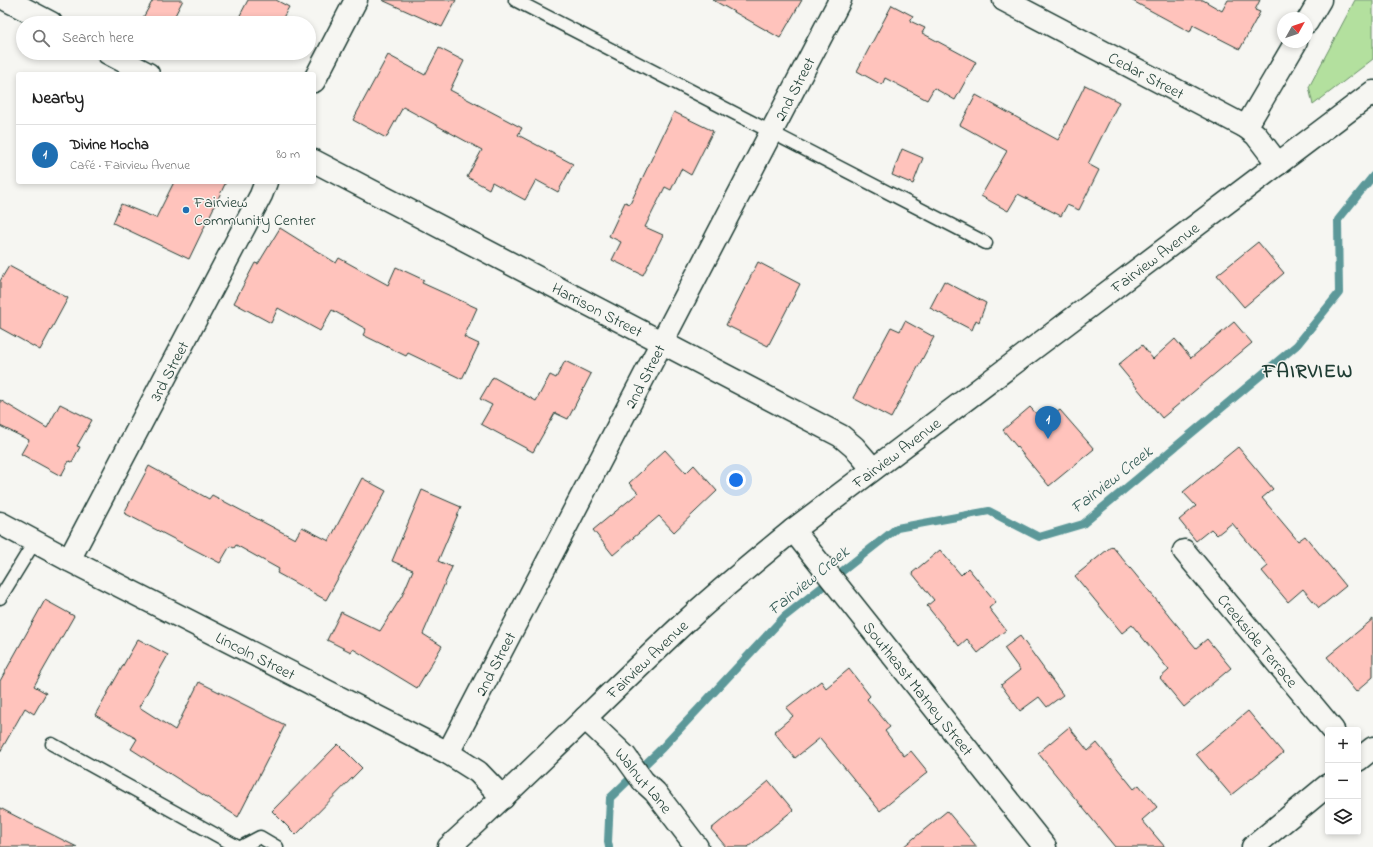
<!DOCTYPE html>
<meta charset="utf-8">
<style>
:root{--surface:#fff;--page:#f2f2f2;--text:#222;--muted:#767676;--line:#e0e0e0;--accent:#1f6fb2}
body{margin:0;font-family:"Indie Flower",sans-serif;background:var(--page);color:var(--text)}
.controls{position:absolute;right:12px;bottom:12px;display:grid;overflow:hidden;border-radius:4px;box-shadow:0 2px 6px #0003}
.controls button{width:36px;height:36px;display:grid;place-items:center;padding:0;border:0;border-bottom:1px solid var(--line);background:var(--surface);color:var(--text);font:20px sans-serif}
.compass{position:absolute;left:1277px;top:12px;width:36px;height:36px;border-radius:50%;background:var(--surface);box-shadow:0 2px 6px #0003;rotate:50deg}
.you{position:absolute;left:736px;top:480px;width:14px;height:14px;margin:-10px;border:3px solid #fff;border-radius:50%;background:#1a73e8;box-shadow:0 0 0 6px #1a73e833}
.badge{display:grid;place-items:center;width:26px;height:26px;border-radius:50%;background:var(--accent);color:#fff;font-size:13px;font-weight:700}
.pin{position:absolute;translate:-50% -33px;filter:drop-shadow(0 1px 2px #0008)}
.pin::after{content:'';position:absolute;top:21px;width:14px;height:12px;background:inherit;clip-path:polygon(0 0,100% 0,50% 100%)}
.list{margin:0;padding:0;list-style:none}
h2{display:flex;justify-content:space-between;align-items:center;height:52px;margin:0;padding:0 16px;font-size:17px}
h2 small{font-size:13px;font-weight:400;color:var(--muted)}
.list li{display:grid;grid-template-columns:26px 1fr auto;gap:12px;align-items:center;box-sizing:border-box;height:60px;padding:0 16px;border-top:1px solid var(--line)}
.list b{display:block;font-size:15px;white-space:nowrap}
.list p{margin:0;font-size:13px;white-space:nowrap;color:var(--muted)}
.list em{font-size:13px;font-style:normal;color:var(--muted)}
.icon{flex:none;width:22px;height:22px;fill:none;stroke:currentColor;stroke-width:2;stroke-linecap:round;stroke-linejoin:round}
.map{position:relative;flex:none;width:1373px;height:847px;overflow:hidden}
.search{position:absolute;background:var(--surface);box-shadow:0 2px 6px #0003;left:16px;top:16px;width:300px;height:44px;display:flex;align-items:center;gap:10px;box-sizing:border-box;padding:0 14px;border-radius:22px;color:var(--muted);font-size:15px}
.panel{position:absolute;background:var(--surface);box-shadow:0 2px 6px #0003;left:16px;top:72px;width:300px;height:112px;border-radius:4px}
.map>svg:first-child{display:block}
.green{fill:#b3e09e;stroke:#698e69}
.lines{fill:none;stroke-linecap:round;stroke-linejoin:round}
.stream{stroke:#5b9899;stroke-width:8}
.building{fill:#ffc3bc;stroke:#1f3d34}
.lane-casing{stroke:#1f3d34;stroke-width:15}
.street-casing{stroke:#1f3d34;stroke-width:25}
.secondary-casing{stroke:#1f3d34;stroke-width:25}
.lane{stroke:#f6f6f2;stroke-width:12}
.street{stroke:#f6f6f2;stroke-width:22}
.secondary{stroke:#f6f6f2;stroke-width:22}
.poi-dot{fill:#1f6fb2;stroke:#f6f6f2;stroke-width:1.5}
.labels{text-anchor:middle;stroke-width:3;stroke-linejoin:round;paint-order:stroke}
.street-label{font-size:16px;fill:#1f3d34;stroke:#f6f6f2}
.poi-label{font-size:16px;fill:#1f3d34;stroke:#f6f6f2;text-anchor:start}
.water-label{font-size:17px;font-style:italic;fill:#335b56;stroke:#f6f6f2}
.district-label{font-size:20px;font-weight:bold;letter-spacing:1px;fill:#1f3d34;stroke:#f6f6f2}
</style>
<div class="map">
<svg width="1373" height="847" viewBox="0 0 1373 847">
<rect width="100%" height="100%" fill="#f6f6f2"/>
<filter id="ink" filterUnits="userSpaceOnUse"><feTurbulence type="fractalNoise" baseFrequency=".025" numOctaves="2"/><feDisplacementMap in="SourceGraphic" scale="8" xChannelSelector="R" yChannelSelector="G"/><feConvolveMatrix kernelMatrix="1 2 1 2 8 2 1 2 1" color-interpolation-filters="sRGB"/></filter>
<g filter="url(#ink)">
<path class="green" d="M1355,0H1373V59L1313,105L1309,87Z"/>
<g class="lines">
<path class="stream" d="M609,847L608,842L610,798L662,748L784,617L897,528L989,511L1039,537L1083,524L1297,345L1339,293L1338,220L1373,176"/>
</g>
<g class="building">
<path d="M153,0H183L171,23H140Z"/>
<path d="M248,0H276L289,7L280,23H236Z"/>
<path d="M382,0H456L442,27Z"/>
<path d="M713,0H802L780,38Z"/>
<path d="M1131,0H1203L1222,11L1228,0H1260L1255,10L1260,12L1240,49L1193,25L1190,32Z"/>
<path d="M892,5L913,16L910,21L925,28L922,33L976,62L955,100L934,88L927,100L885,78L882,85L857,71Z"/>
<path d="M439,48L464,61L450,90L522,128L518,135L573,164L558,192L536,180L525,200L492,182L489,189L467,177L482,150L403,107L386,138L353,120L388,55L425,75Z"/>
<path d="M1085,85L1119,102L1088,164L1099,170L1079,210L1067,205L1061,216L1018,194L1008,211L981,196L1007,151L960,125L976,95L1058,140Z"/>
<path d="M674,112L713,131L691,175L681,169L671,190L665,187L645,227L663,235L643,275L612,260L621,242L609,236L625,202L630,204Z"/>
<path d="M902,149L923,158L913,184L892,175Z"/>
<path d="M174,182H226L189,259L113,223L121,204L156,218Z"/>
<path d="M280,228L336,263L339,258L388,285L396,267L424,280L422,283L477,308L464,337L479,344L462,379L408,353L406,356L363,335L366,329L332,310L320,331L278,308L271,323L234,303L255,263L258,264Z"/>
<path d="M1258,242L1284,273L1244,307L1217,275Z"/>
<path d="M758,262L800,284L768,346L726,325Z"/>
<path d="M9,266L68,298L40,350L0,328V281Z"/>
<path d="M944,281L986,303L979,322L976,320L972,330L930,308Z"/>
<path d="M905,321L934,337L891,418L853,398L891,327L900,331Z"/>
<path d="M1234,322L1252,343L1162,418L1118,365L1142,345L1153,359L1175,339L1191,358Z"/>
<path d="M565,361L591,374L568,419L555,413L533,452L481,424L492,405L480,399L493,377L536,401L550,375L556,378Z"/>
<path d="M0,400L47,428L60,404L92,420L77,446L80,447L72,462L69,461L61,476L21,454L29,440L0,426Z"/>
<path d="M1030,407L1044,422L1060,410L1094,449L1049,486L1003,430Z"/>
<path d="M1238,447L1273,489L1262,498L1298,541L1305,536L1346,586L1319,608L1303,589L1288,602L1262,571L1268,566L1232,523L1217,535L1211,529L1196,541L1179,520L1196,506L1183,492Z"/>
<path d="M665,450L686,473L694,465L717,491L674,532L659,516L613,555L593,530L638,493L629,483Z"/>
<path d="M149,466L209,499L212,495L295,539L302,527L329,541L362,478L386,491L326,600L277,573L279,569L236,545L234,548L230,546L220,563L124,513Z"/>
<path d="M422,490L461,507L438,561L452,567L423,634L442,646L417,688L353,649L351,652L327,640L341,612L380,631L402,596L413,570L392,561Z"/>
<path d="M1112,546L1196,648L1207,639L1231,668L1184,707L1160,678L1169,670L1132,625L1122,633L1075,576Z"/>
<path d="M940,550L961,575L968,568L996,602L989,608L1006,630L978,653L967,639L959,646L927,606L934,600L912,573Z"/>
<path d="M45,600L74,616L34,686L46,693L34,714L25,708L0,752V681Z"/>
<path d="M1373,619V677L1356,692L1327,657Z"/>
<path d="M1020,636L1063,695L1047,707L1039,697L1020,711L1001,685L1020,670L1004,648Z"/>
<path d="M138,639L168,655L139,707L175,730L199,682L285,725L238,817L131,749L137,739L95,715Z"/>
<path d="M849,669L870,696L867,699L890,727L885,731L904,756L911,751L928,772L880,811L820,738L795,758L774,732L793,716L786,708L821,681L826,688Z"/>
<path d="M1248,711L1283,753L1231,795L1196,754Z"/>
<path d="M1069,727L1088,751L1097,743L1134,789L1139,785L1157,807L1142,820L1165,847H1115L1038,753Z"/>
<path d="M338,744L362,768L296,835L272,811Z"/>
<path d="M769,781L793,810L748,847H726L711,829Z"/>
<path d="M0,808L31,824L77,847H0Z"/>
<path d="M947,811L977,847H903Z"/>
</g>
<g class="lines">
<g class="lane-casing">
<g id="lane">
<path d="M515,0L986,243"/>
<path d="M0,598L35,541"/>
<path d="M52,744L238,847"/>
<path d="M241,847L260,837L277,847"/>
</g>
</g>
<g class="street-casing">
<g id="street">
<path d="M7,0L51,23"/>
<path id="s1" d="M1004,0L1246,127L1256,135L1278,164"/>
<path d="M1307,22L1320,0"/>
<path d="M108,53L148,74"/>
<path d="M314,81L356,0"/>
<path d="M1246,127L1296,42"/>
<path id="s2" d="M314,161L841,436L854,447L873,469"/>
<path id="s3" d="M0,523L69,560L448,753L478,772L503,798"/>
<path id="s4" d="M793,530L1045,847"/>
<path id="s5" d="M1184,551L1333,730"/>
<path id="s6" d="M69,560L261,195L266,182"/>
<path id="s7" d="M585,718L625,756L643,781L655,792L697,847"/>
<path id="s8" d="M448,753L840,0"/>
<path d="M1358,760L1373,748"/>
<path d="M1253,847L1328,785"/>
</g>
</g>
<g class="secondary-casing">
<g id="secondary">
<path id="s9" d="M449,847C529,775 604,698 682,625C717,592 755,561 793,530L1373,92"/>
</g>
</g>
<use href="#lane" class="lane"/>
<use href="#street" class="street"/>
<use href="#secondary" class="secondary"/>
</g>
</g>
<circle class="poi-dot" cx="186" cy="210" r="4"/>
<g class="labels">
<g class="street-label">
<text dy="6" stroke="none"><textPath href="#s1" startOffset="161">Cedar Street</textPath></text>
<text dy="6" stroke="none"><textPath href="#s8" startOffset="749">2nd Street</textPath></text>
<text dy="6" stroke="none"><textPath href="#s9" startOffset="921">Fairview Avenue</textPath></text>
<text dy="6" stroke="none"><textPath href="#s2" startOffset="320">Harrison Street</textPath></text>
<text dy="6" stroke="none"><textPath href="#s6" startOffset="214">3rd Street</textPath></text>
<text dy="6" stroke="none"><textPath href="#s8" startOffset="425">2nd Street</textPath></text>
<text dy="6" stroke="none"><textPath href="#s9" startOffset="597">Fairview Avenue</textPath></text>
<text dy="6" stroke="none"><textPath href="#s5" startOffset="116">Creekside Terrace</textPath></text>
<text dy="6" stroke="none"><textPath href="#s3" startOffset="288">Lincoln Street</textPath></text>
<text dy="6" stroke="none"><textPath href="#s9" startOffset="273">Fairview Avenue</textPath></text>
<text dy="6" stroke="none"><textPath href="#s8" startOffset="101">2nd Street</textPath></text>
<text dy="6" stroke="none"><textPath href="#s4" startOffset="202">Southeast Matney Street</textPath></text>
<text dy="6" stroke="none"><textPath href="#s7" startOffset="86">Walnut Lane</textPath></text>
</g>
<g class="poi-label">
<text x="194" y="207">Fairview<tspan x="194" dy="18">Community Center</tspan></text>
</g>
<g class="water-label">
<text transform="translate(1111 479) rotate(-38)" y="6">Fairview Creek</text>
<text transform="translate(808 580) rotate(-39)" y="6">Fairview Creek</text>
</g>
<g class="district-label">
<text x="1308" y="377">FAIRVIEW</text>
</g>
</g>
</svg>
<div class="controls">
<button>+</button>
<button>−</button>
<button><svg class="icon" aria-label="layers" viewBox="0 0 24 24"><path d="M12 4l9 5-9 5-9-5zM3 14l9 5 9-5"/></svg></button>
</div>
<svg class="compass" viewBox="-18 -18 36 36"><path d="M0-13l5 13h-10z" fill="#e53935"/><path d="M0 13l5-13h-10z" fill="#767676"/></svg>
<div class="you"></div>
<div class="pin badge" style="left:1048px;top:439px">1</div>
<div class="search"><svg class="icon" aria-label="search" viewBox="0 0 24 24"><circle cx="10" cy="10" r="6"/><path d="M15 15l6 6"/></svg>Search here</div>
<section class="panel">
<h2>Nearby<small></small></h2>
<ul class="list">
<li><span class="badge">1</span><div><b>Divine Mocha</b><p>Café · Fairview Avenue</p></div><em>80 m</em></li>
</ul>
</section>
</div>
